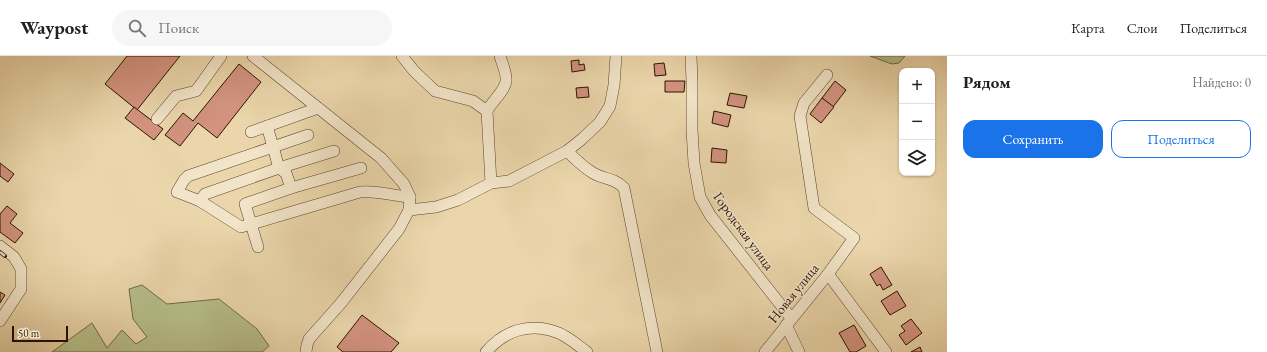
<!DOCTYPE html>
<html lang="ru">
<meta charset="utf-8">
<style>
:root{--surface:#fff;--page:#f6f6f6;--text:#202124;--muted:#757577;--line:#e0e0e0;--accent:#1a73e8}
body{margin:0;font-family:"EB Garamond",serif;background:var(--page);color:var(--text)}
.controls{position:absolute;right:12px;top:12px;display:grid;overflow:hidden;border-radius:8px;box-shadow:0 1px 3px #0004}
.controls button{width:36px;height:36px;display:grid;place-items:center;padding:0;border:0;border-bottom:1px solid var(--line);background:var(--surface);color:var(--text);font:20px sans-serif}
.scale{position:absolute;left:12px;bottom:10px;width:56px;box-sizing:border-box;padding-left:4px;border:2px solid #291400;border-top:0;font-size:11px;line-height:14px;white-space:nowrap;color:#291400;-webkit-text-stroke:3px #f2e4c8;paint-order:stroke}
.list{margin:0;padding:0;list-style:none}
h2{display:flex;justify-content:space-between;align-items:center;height:52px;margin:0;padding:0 16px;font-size:17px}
h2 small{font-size:13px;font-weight:400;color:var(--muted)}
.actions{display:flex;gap:8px;padding:12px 16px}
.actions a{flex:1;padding:9px 0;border:1px solid var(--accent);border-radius:12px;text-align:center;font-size:14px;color:var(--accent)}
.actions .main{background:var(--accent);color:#fff}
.icon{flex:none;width:22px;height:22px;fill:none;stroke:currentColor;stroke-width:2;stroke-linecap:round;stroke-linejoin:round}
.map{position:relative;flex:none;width:947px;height:296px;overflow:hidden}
header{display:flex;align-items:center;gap:24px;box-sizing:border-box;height:56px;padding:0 20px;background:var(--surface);border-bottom:1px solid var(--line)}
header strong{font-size:19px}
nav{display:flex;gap:22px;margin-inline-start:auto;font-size:14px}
.search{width:280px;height:36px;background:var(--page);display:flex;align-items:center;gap:10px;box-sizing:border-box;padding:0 14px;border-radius:22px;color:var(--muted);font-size:15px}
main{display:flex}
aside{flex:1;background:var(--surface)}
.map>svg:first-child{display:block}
.green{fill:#b6be8a;stroke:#706945}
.building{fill:#d39380;stroke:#291400}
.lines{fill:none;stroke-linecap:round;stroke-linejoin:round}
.minor-casing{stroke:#5a442b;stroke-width:12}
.minor{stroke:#f2e4c8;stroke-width:11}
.rail-casing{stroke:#291400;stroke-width:4}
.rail{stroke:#f2e4c8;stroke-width:2.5;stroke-dasharray:8;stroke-linecap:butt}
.labels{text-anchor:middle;stroke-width:3;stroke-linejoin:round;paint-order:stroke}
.street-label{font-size:14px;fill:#291400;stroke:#f2e4c8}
</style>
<header>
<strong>Waypost</strong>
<div class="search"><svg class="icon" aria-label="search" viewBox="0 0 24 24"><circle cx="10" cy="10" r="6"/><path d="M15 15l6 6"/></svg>Поиск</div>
<nav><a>Карта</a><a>Слои</a><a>Поделиться</a></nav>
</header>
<main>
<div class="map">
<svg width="947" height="296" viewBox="0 0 947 296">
<rect width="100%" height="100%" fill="#ebd6ab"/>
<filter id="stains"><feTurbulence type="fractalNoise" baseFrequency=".005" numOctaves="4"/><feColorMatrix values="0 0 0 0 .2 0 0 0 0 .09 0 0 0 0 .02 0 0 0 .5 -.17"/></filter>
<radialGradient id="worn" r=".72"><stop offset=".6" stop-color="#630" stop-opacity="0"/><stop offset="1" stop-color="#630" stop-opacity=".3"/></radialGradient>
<g class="green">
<path d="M870,0H905L899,7L892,8Z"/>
<path d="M142,229L167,248L219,243L257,273L269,290L262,296H52L92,267L107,292L122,274L136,288L147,281L133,263L129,233Z"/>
</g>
<g class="building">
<path d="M127,0H180L137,54L105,28Z"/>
<path d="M579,4V9L584,8L585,14L572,16L571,5Z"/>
<path d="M664,7L666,19L655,20L654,8Z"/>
<path d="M239,8L261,26L217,82L198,67L180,90L165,79L183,57L193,65Z"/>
<path d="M665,25H685L684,36H665Z"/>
<path d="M835,25L846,34L833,51L822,42Z"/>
<path d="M588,31L589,41L577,42L576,32Z"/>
<path d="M730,37L747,40L744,52L727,49Z"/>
<path d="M822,42L834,51L821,67L810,58Z"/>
<path d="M134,51L163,73L154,84L125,62Z"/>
<path d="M714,55L731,59L728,71L712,67Z"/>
<path d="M712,92L727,94L726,107L711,106Z"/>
<path d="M0,107L14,118L8,126L0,120Z"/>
<path d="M7,150L17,158L10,167L23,177L15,187L0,176V158Z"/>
<path d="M881,211L892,229L883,234L880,228L877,230L870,218Z"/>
<path d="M897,235L906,250L890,259L881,245Z"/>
<path d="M0,236L5,239L0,247Z"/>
<path d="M362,259L399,287L391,296H343L337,291Z"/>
<path d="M911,263L922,277L906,289L899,279L905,275L901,270Z"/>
<path d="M854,269L866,290L856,296H850L839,277Z"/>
<path d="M920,291L922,296H911Z"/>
</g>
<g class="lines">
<g class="minor-casing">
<g id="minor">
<path d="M253,0L381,102L404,128L410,141L409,154L399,173L341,247L309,283L307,289L306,296"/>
<path d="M402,0L414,15L435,35L473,45L487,55"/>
<path d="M691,0L692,25V74L694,107L700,141L710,159L791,262"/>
<path d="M157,63L176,40L196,35L221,0"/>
<path d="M251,76L318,52"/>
<path d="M308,79L188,120L184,124L177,136L200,145L241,171L360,136C377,134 393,140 410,141"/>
<path d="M567,95C575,103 583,111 593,117C605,124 613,121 624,132L657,296"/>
<path d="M491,127L487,55C492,45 505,35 506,25C507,18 502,7 500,0"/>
<path d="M291,132L361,112"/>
<path d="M200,145L205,138L279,112L334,95"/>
<path d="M409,154L436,151L458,144L491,127L509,125L567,95L582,83L600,66L610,50L614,29L616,0"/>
<path d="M0,190L14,201L21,213V233L0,265"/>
<path d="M258,191L245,148L291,132L286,117L279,112L267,70"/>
<path d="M828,218L886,296"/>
<path d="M786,269L799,296"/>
<path d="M486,296C504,275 529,266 556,276C568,280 577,289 587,296"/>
<path d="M765,296L828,218L854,182L814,152L800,60L804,47L827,19"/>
</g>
</g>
<use href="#minor" class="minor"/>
<g class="rail-casing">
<path id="rail" d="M0,196L5,200"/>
</g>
<use href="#rail" class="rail"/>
</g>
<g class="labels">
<g class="street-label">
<text transform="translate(744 175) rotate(54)" y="5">Городская улица</text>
<text transform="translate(793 237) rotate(-51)" y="5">Новая улица</text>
</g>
</g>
<rect width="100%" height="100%" filter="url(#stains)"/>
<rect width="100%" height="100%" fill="url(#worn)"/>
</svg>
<div class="controls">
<button>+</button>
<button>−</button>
<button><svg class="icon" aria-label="layers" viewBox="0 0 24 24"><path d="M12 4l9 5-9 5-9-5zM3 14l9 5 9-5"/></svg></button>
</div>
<div class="scale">50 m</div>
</div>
<aside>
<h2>Рядом<small>Найдено: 0</small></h2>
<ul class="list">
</ul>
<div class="actions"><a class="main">Сохранить</a><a>Поделиться</a></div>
</aside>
</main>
